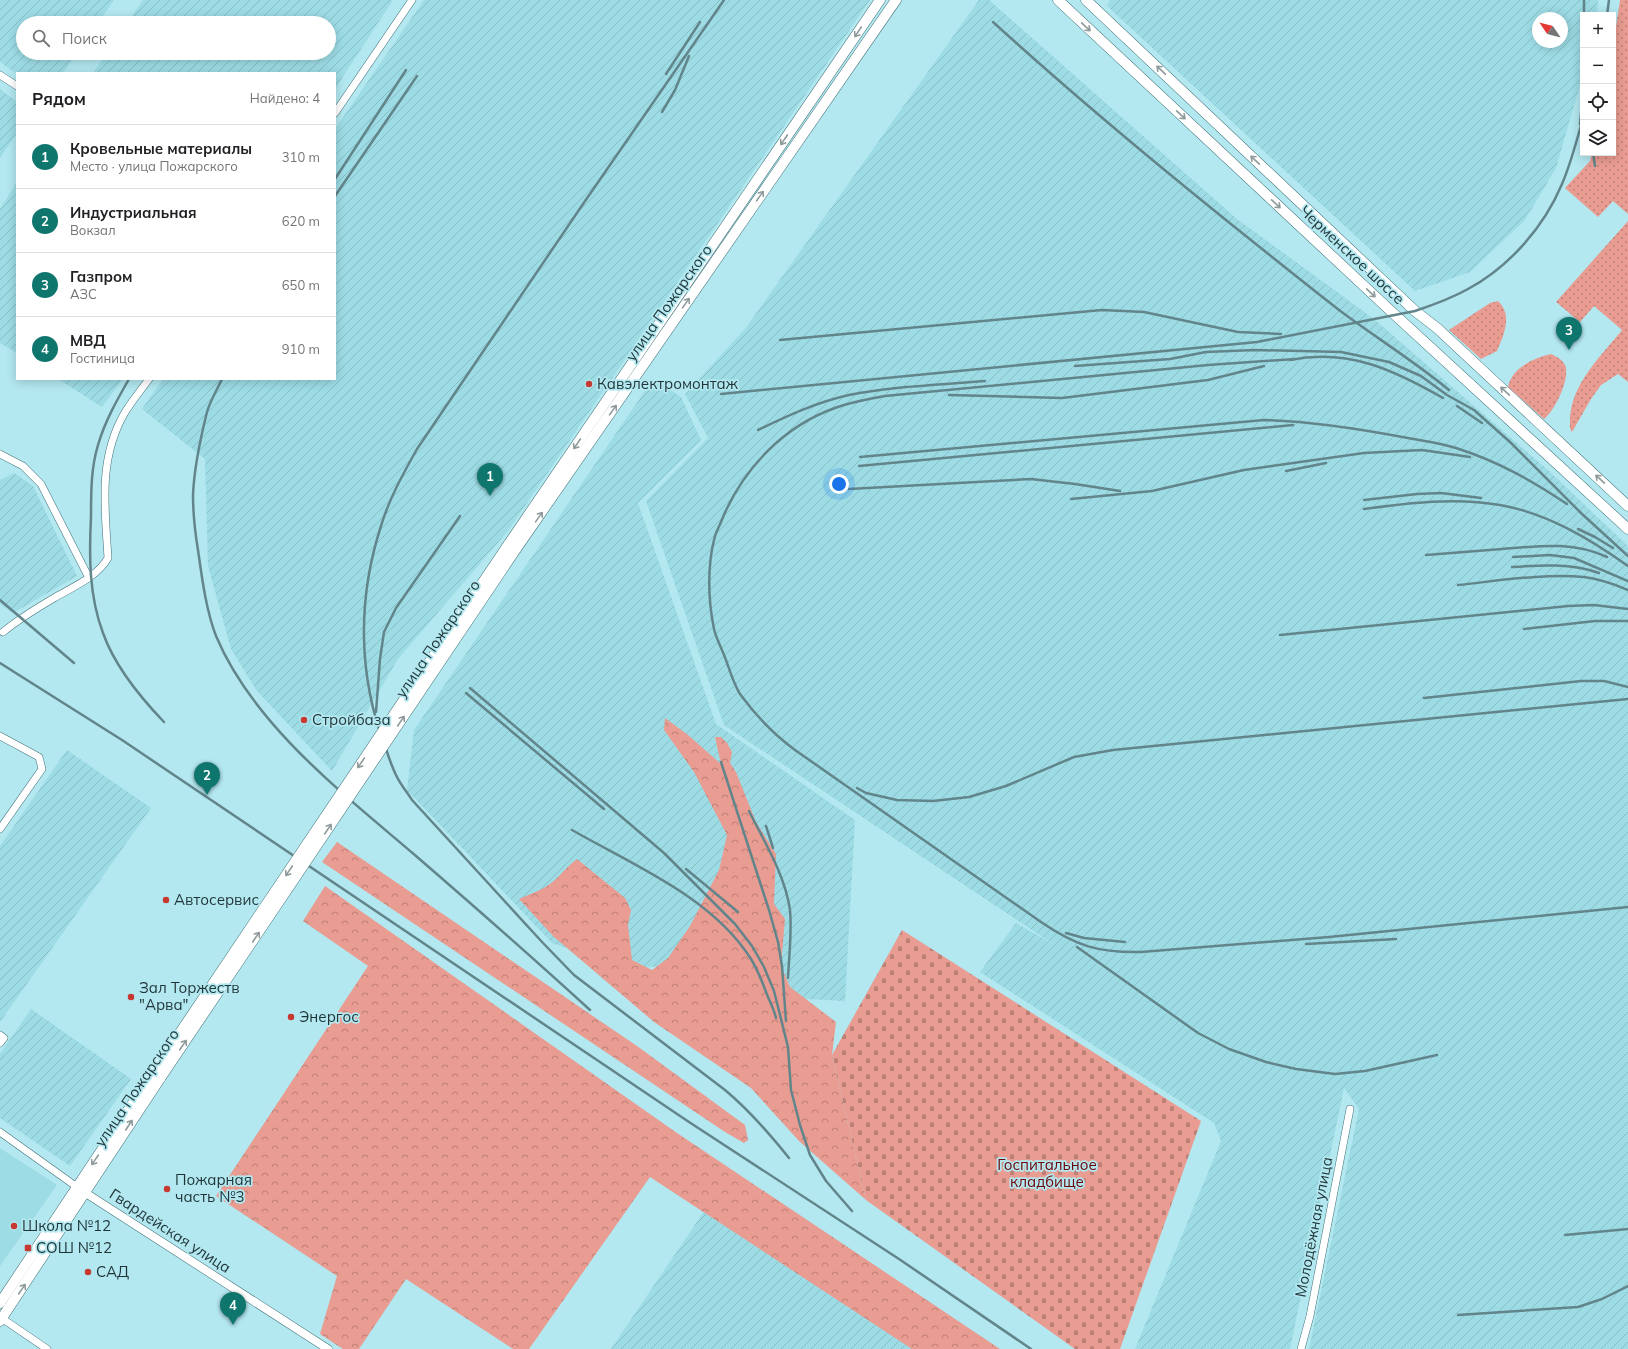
<!DOCTYPE html>
<html lang="ru">
<meta charset="utf-8">
<style>
:root{--surface:#fff;--page:#f6f6f6;--text:#202124;--muted:#757577;--line:#e0e0e0;--accent:#0f766e}
body{margin:0;font-family:Mulish,sans-serif;background:var(--page);color:var(--text)}
.controls{position:absolute;right:12px;top:12px;display:grid;overflow:hidden;border-radius:0px;box-shadow:0 2px 10px #0003}
.controls button{width:36px;height:36px;display:grid;place-items:center;padding:0;border:0;border-bottom:1px solid var(--line);background:var(--surface);color:var(--text);font:20px sans-serif}
.compass{position:absolute;left:1532px;top:12px;width:36px;height:36px;border-radius:50%;background:var(--surface);box-shadow:0 2px 10px #0003;rotate:305deg}
.you{position:absolute;left:839px;top:484px;width:14px;height:14px;margin:-10px;border:3px solid #fff;border-radius:50%;background:#1a73e8;box-shadow:0 0 0 6px #1a73e833}
.badge{display:grid;place-items:center;width:26px;height:26px;border-radius:50%;background:var(--accent);color:#fff;font-size:13px;font-weight:700}
.pin{position:absolute;translate:-50% -33px;filter:drop-shadow(0 1px 2px #0008)}
.pin::after{content:'';position:absolute;top:21px;width:14px;height:12px;background:inherit;clip-path:polygon(0 0,100% 0,50% 100%)}
.list{margin:0;padding:0;list-style:none}
h2{display:flex;justify-content:space-between;align-items:center;height:52px;margin:0;padding:0 16px;font-size:17px}
h2 small{font-size:13px;font-weight:400;color:var(--muted)}
.list li{display:grid;grid-template-columns:26px 1fr auto;gap:12px;align-items:center;box-sizing:border-box;height:64px;padding:0 16px;border-top:1px solid var(--line)}
.list b{display:block;font-size:15px;white-space:nowrap}
.list p{margin:0;font-size:13px;white-space:nowrap;color:var(--muted)}
.list em{font-size:13px;font-style:normal;color:var(--muted)}
.icon{flex:none;width:22px;height:22px;fill:none;stroke:currentColor;stroke-width:2;stroke-linecap:round;stroke-linejoin:round}
.map{position:relative;flex:none;width:1628px;height:1349px;overflow:hidden}
.search{position:absolute;background:var(--surface);box-shadow:0 2px 10px #0003;left:16px;top:16px;width:320px;height:44px;display:flex;align-items:center;gap:10px;box-sizing:border-box;padding:0 14px;border-radius:22px;color:var(--muted);font-size:15px}
.panel{position:absolute;background:var(--surface);box-shadow:0 2px 10px #0003;left:16px;top:72px;width:320px;height:308px;border-radius:0px}
.map>svg:first-child{display:block}
.built{fill:#9ddce5}
.industrial{fill:url(#industrial-furrows);fill-rule:evenodd}
.grass{fill:url(#grass-dots)}
.forest{fill:url(#forest-crowns)}
.cemetery{fill:url(#cemetery-stones)}
.lines{fill:none;stroke-linecap:round;stroke-linejoin:round}
.minor-casing{stroke:#3d6f76;stroke-width:8}
.tertiary-casing{stroke:#3d6f76;stroke-width:9}
.primary-casing{stroke:#3d6f76;stroke-width:11}
.minor{stroke:#fff;stroke-width:7}
.tertiary{stroke:#fff;stroke-width:8}
.primary{stroke:#fff;stroke-width:10}
.rail{stroke:#62858b;stroke-width:2.5}
.primary-bridge-casing{stroke:#3d6f76;stroke-width:11;stroke-linecap:butt}
.primary-bridge{stroke:#fff;stroke-width:10}
.oneway{stroke:#8f9a9b}
.poi-dot{fill:#c63830;stroke:#b3e8f0;stroke-width:1.5}
.labels{text-anchor:middle;stroke-width:3.5;stroke-linejoin:round;paint-order:stroke}
.street-label{font-size:15px;fill:#1f3437;stroke:#b3e8f0}
.poi-label{font-size:15px;fill:#1f3437;stroke:#b3e8f0;text-anchor:start}
.park-label{font-size:15px;fill:#6c0306;stroke:#b3e8f0}
</style>
<div class="map">
<svg width="1628" height="1349" viewBox="0 0 1628 1349">
<defs>
<pattern id="industrial-furrows" width="10" height="10" patternUnits="userSpaceOnUse"><rect width="10" height="10" fill="#9ddce5"/><path d="M-1 1l2-2M0 10L10 0M9 11l2-2" fill="none" stroke="#87bdc5"/></pattern>
<pattern id="grass-dots" width="8" height="8" patternUnits="userSpaceOnUse"><rect width="8" height="8" fill="#e99c91"/><path d="M2 2h.1M6 6h.1" fill="none" stroke="#bc8077" stroke-width="1.8" stroke-linecap="round"/></pattern>
<pattern id="forest-crowns" width="20" height="18" patternUnits="userSpaceOnUse"><rect width="20" height="18" fill="#e99c91"/><path d="M2 6a3 3 0 1 1 6 0M12 15a3 3 0 1 1 6 0" fill="none" stroke="#bc8077"/></pattern>
<pattern id="cemetery-stones" width="16" height="16" patternUnits="userSpaceOnUse"><rect width="16" height="16" fill="#e99c91"/><path d="M2 7V4a2 2 0 0 1 4 0v3zM10 15v-3a2 2 0 0 1 4 0v3z" fill="#bc8077"/></pattern>
</defs>
<rect width="100%" height="100%" fill="#b3e8f0"/>
<path class="built" d="M0,1148L57,1185L0,1266Z"/>
<g class="industrial">
<path d="M0,0H114L98,23H23V53H77L63,73L17,74L0,62Z"/>
<path d="M143,0H393L335,89V73H93L107,53H329V23H127Z"/>
<path d="M424,0H870L508,531L398,659L332,771L257,691L231,649L208,566L205,459L142,409L163,379H335V129Z"/>
<path d="M979,0H989L1237,219L1374,319L1549,471L1628,546V1349H1309L1359,1109L1344,1088L1290,1349H1135L1221,1141L1214,1123L980,972L1016,923L1053,944L724,725L646,501L708,438L685,394L745,329Z"/>
<path d="M1110,0H1598L1597,15H1583V75L1556,168L1525,220L1470,272L1415,291L1107,6ZM1538,18H1562V42H1538Z"/>
<path d="M0,89L17,102V133L0,158Z"/>
<path d="M17,182V353L0,343V209Z"/>
<path d="M58,379H123L102,407Z"/>
<path d="M653,379L681,397L701,440L638,503L716,724L855,820L845,1001L787,998L659,966L631,970L552,943L407,790L414,730Z"/>
<path d="M14,473L33,486L77,576L13,613L0,604V480Z"/>
<path d="M67,750L151,808L0,1022V846Z"/>
<path d="M31,1009L131,1079L70,1166L0,1118V1054Z"/>
<path d="M715,1195L954,1349H611Z"/>
</g>
<g class="grass">
<path d="M1620,0H1628V214L1613,201L1598,217L1565,188L1590,161L1592,153H1613V47Z"/>
<path d="M1628,221V382L1618,374L1601,385L1591,399L1572,432C1569,428 1570,425 1570,421C1570,385 1601,356 1622,330L1594,306L1580,322L1556,302Z"/>
<path d="M1498,301C1513,315 1504,335 1497,351L1481,359L1449,330L1490,303Z"/>
<path d="M1551,354C1557,357 1562,359 1565,365C1571,378 1554,412 1544,419L1508,387C1512,368 1533,358 1551,354Z"/>
</g>
<g class="forest">
<path d="M665,718L688,735L721,764L715,737H721L727,743L732,752L730,763L736,772L756,822L776,854L774,904L785,919L781,966L790,987L836,1022L832,1055L866,1200L799,1141L751,1088L654,1022L554,937L519,899C533,893 548,888 558,877C565,870 568,866 577,859L625,898L631,910L628,925L632,960L652,970L668,958L690,926L719,870L727,835L694,772L664,730Z"/>
<path d="M337,842L637,1046L745,1125L748,1140L744,1143L725,1132L322,862Z"/>
<path d="M325,886L677,1133L1000,1349H912L650,1177L529,1349H513L406,1279L359,1349H343L320,1334L337,1276L216,1196L368,966L303,921Z"/>
</g>
<path class="cemetery" d="M902,930L1201,1121L1120,1349H1075L866,1200L832,1055Z"/>
<g class="lines">
<g class="minor-casing">
<g id="minor">
<path d="M0,75L17,86"/>
<path d="M335,113L412,0"/>
<path d="M0,454L23,466L41,484L89,578"/>
<path d="M3,632C19,619 37,608 54,598C73,587 97,577 108,558C105,508 98,460 124,414C131,402 141,390 149,379"/>
<path d="M0,736L39,757L42,769L0,829"/>
<path d="M0,1035L4,1038L0,1043"/>
<path d="M0,1132L77,1187"/>
<path d="M0,1317L47,1349"/>
<path d="M1301,1349L1310,1316L1350,1109"/>
</g>
</g>
<g class="tertiary-casing">
<path id="tertiary" d="M81,1190L328,1349"/>
</g>
<g class="primary-casing">
<g id="primary">
<path d="M1058,0L1394,314L1628,529"/>
<path d="M1086,0L1415,311L1437,328L1628,506"/>
<path d="M508,545L880,0"/>
<path d="M516,549L896,0"/>
<path d="M0,1303L155,1070"/>
<path d="M0,1321L161,1077"/>
</g>
</g>
<use href="#minor" class="minor"/>
<use href="#tertiary" class="tertiary"/>
<use href="#primary" class="primary"/>
<g class="rail">
<path d="M724,0L583,204L417,449C403,474 389,499 381,526C357,600 358,677 386,749C389,758 392,767 396,775C400,784 407,792 412,800L543,943L574,975L725,1090C749,1110 769,1133 789,1158"/>
<path d="M1584,15V0"/>
<path d="M1607,15L1609,0"/>
<path d="M993,22C1104,123 1221,217 1339,310C1375,337 1414,361 1449,390"/>
<path d="M666,74L700,22"/>
<path d="M662,112L675,90L689,56"/>
<path d="M1580,124L1583,91"/>
<path d="M1593,153L1595,166"/>
<path d="M335,179L406,70"/>
<path d="M335,196L417,76"/>
<path d="M780,340L1102,310L1144,312L1238,332L1281,334"/>
<path d="M1295,359L1208,365L885,396C868,399 851,402 835,408C784,426 744,468 723,517C721,523 717,530 715,536C707,565 708,600 714,629C716,638 721,647 724,655C729,667 733,683 740,694C756,716 773,734 795,750L1041,922C1076,946 1099,953 1141,952L1329,937L1628,907"/>
<path d="M1290,360C1348,348 1394,370 1443,398"/>
<path d="M1075,366L1170,359L1206,352L1255,350L1341,352L1389,362L1421,376L1447,395L1474,410L1510,442L1582,514L1628,556"/>
<path d="M129,379C117,400 105,421 98,445C91,468 91,492 91,517C89,556 89,596 103,633C115,667 140,697 164,722"/>
<path d="M222,379C217,390 210,401 207,412C201,436 194,470 193,495C193,513 195,532 198,550C202,578 206,610 216,636C254,726 345,795 416,856C475,907 533,958 590,1010"/>
<path d="M721,394L1257,342L1415,311C1433,305 1452,298 1468,289C1509,267 1544,227 1562,184C1571,163 1577,140 1583,118"/>
<path d="M949,395L1062,398L1208,380L1264,366"/>
<path d="M1457,406L1482,423"/>
<path d="M758,430C787,416 817,402 849,395C892,386 941,385 985,381"/>
<path d="M860,457L1264,420C1312,421 1361,429 1408,438C1424,441 1441,443 1456,448C1497,461 1531,480 1567,504"/>
<path d="M859,466L1293,425"/>
<path d="M1286,471L1326,463"/>
<path d="M849,489L1031,479L1075,484L1120,491"/>
<path d="M1071,499L1152,491L1244,470L1364,453L1422,450L1470,457"/>
<path d="M1364,500L1417,494L1441,493L1481,498"/>
<path d="M1364,509C1409,503 1455,497 1500,505C1547,513 1590,539 1628,566"/>
<path d="M1578,529L1595,537L1613,548"/>
<path d="M1426,555C1451,553 1477,551 1502,549C1540,546 1572,541 1607,557"/>
<path d="M1513,557L1550,555L1574,558L1628,581"/>
<path d="M1512,567C1541,565 1571,563 1599,573"/>
<path d="M1458,585C1497,581 1546,573 1584,577C1599,579 1614,584 1628,590"/>
<path d="M0,600L74,663"/>
<path d="M1524,629L1595,621H1628"/>
<path d="M1280,635L1568,606L1594,605L1628,609"/>
<path d="M0,663L122,740L689,1122L899,1259L1031,1349"/>
<path d="M470,688L664,853L735,924L752,946L764,967L774,991L788,1047L791,1090L800,1125L810,1155L826,1181L852,1211"/>
<path d="M466,693L604,809"/>
<path d="M1424,698L1581,681H1604L1628,687"/>
<path d="M376,712L380,659L384,632L396,608L460,516"/>
<path d="M721,762L769,910L778,942L782,966L786,1021"/>
<path d="M857,788L866,793L897,800L933,801L969,797L1006,786L1074,757L1113,750L1628,699"/>
<path d="M749,811C765,843 785,875 790,910C792,932 789,956 788,978"/>
<path d="M766,826L773,848"/>
<path d="M572,830C633,865 712,897 751,959C757,969 762,981 766,992C769,1000 774,1009 776,1018"/>
<path d="M686,869L738,912"/>
<path d="M1066,933L1084,938L1125,942"/>
<path d="M1306,944L1396,939"/>
<path d="M1077,947L1198,1033L1229,1049L1266,1062L1296,1069L1335,1074L1365,1071L1437,1055"/>
<path d="M1565,1235L1628,1229"/>
<path d="M1458,1315L1578,1307L1602,1299L1628,1286"/>
</g>
<g class="primary-bridge-casing">
<g id="primary-bridge">
<path d="M155,1070L508,545"/>
<path d="M161,1077L516,549"/>
</g>
</g>
<use href="#primary-bridge" class="primary-bridge"/>
</g>
<defs><path id="oneway-shaft" d="M-6 0H5M1.5-3L5.5 0L1.5 3" fill="none" stroke-width="1.6" stroke-linecap="round" stroke-linejoin="round"/></defs>
<g class="oneway">
<use href="#oneway-shaft" transform="translate(1086 27) rotate(43)"/>
<use href="#oneway-shaft" transform="translate(858 32) rotate(124)"/>
<use href="#oneway-shaft" transform="translate(1161 70) rotate(-137)"/>
<use href="#oneway-shaft" transform="translate(1181 115) rotate(43)"/>
<use href="#oneway-shaft" transform="translate(784 140) rotate(124)"/>
<use href="#oneway-shaft" transform="translate(1255 160) rotate(-137)"/>
<use href="#oneway-shaft" transform="translate(760 196) rotate(-55)"/>
<use href="#oneway-shaft" transform="translate(1276 204) rotate(43)"/>
<use href="#oneway-shaft" transform="translate(1371 293) rotate(43)"/>
<use href="#oneway-shaft" transform="translate(686 303) rotate(-55)"/>
<use href="#oneway-shaft" transform="translate(1505 391) rotate(-137)"/>
<use href="#oneway-shaft" transform="translate(613 410) rotate(-55)"/>
<use href="#oneway-shaft" transform="translate(577 444) rotate(124)"/>
<use href="#oneway-shaft" transform="translate(1600 479) rotate(-137)"/>
<use href="#oneway-shaft" transform="translate(539 517) rotate(-55)"/>
<use href="#oneway-shaft" transform="translate(401 721) rotate(-56)"/>
<use href="#oneway-shaft" transform="translate(361 763) rotate(124)"/>
<use href="#oneway-shaft" transform="translate(328 829) rotate(-56)"/>
<use href="#oneway-shaft" transform="translate(289 871) rotate(124)"/>
<use href="#oneway-shaft" transform="translate(256 937) rotate(-56)"/>
<use href="#oneway-shaft" transform="translate(183 1045) rotate(-56)"/>
<use href="#oneway-shaft" transform="translate(129 1125) rotate(-57)"/>
<use href="#oneway-shaft" transform="translate(95 1160) rotate(124)"/>
<use href="#oneway-shaft" transform="translate(22 1289) rotate(-56)"/>
</g>
<g class="poi-dot">
<circle cx="589" cy="384" r="4"/>
<circle cx="304" cy="720" r="4"/>
<circle cx="166" cy="900" r="4"/>
<circle cx="131" cy="997" r="4"/>
<circle cx="291" cy="1017" r="4"/>
<circle cx="167" cy="1189" r="4"/>
<circle cx="14" cy="1226" r="4"/>
<rect x="24" y="1244" width="8" height="8" rx="2"/>
<circle cx="88" cy="1272" r="4"/>
</g>
<g class="labels">
<g class="street-label">
<text transform="translate(1352 255) rotate(43)" y="5">Черменское шоссе</text>
<text transform="translate(669 303) rotate(-55)" y="5">улица Пожарского</text>
<text transform="translate(438 639) rotate(-56)" y="5">улица Пожарского</text>
<text transform="translate(137 1088) rotate(-56)" y="5">улица Пожарского</text>
<text transform="translate(1314 1227) rotate(-79)" y="5">Молодёжная улица</text>
<text transform="translate(170 1231) rotate(33)" y="5">Гвардейская улица</text>
</g>
<g class="poi-label">
<text x="597" y="389">Кавэлектромонтаж</text>
<text x="312" y="725">Стройбаза</text>
<text x="174" y="905">Автосервис</text>
<text x="139" y="993">Зал Торжеств<tspan x="139" dy="17">"Арва"</tspan></text>
<text x="299" y="1022">Энергос</text>
<text x="175" y="1185">Пожарная<tspan x="175" dy="17">часть №3</tspan></text>
<text x="22" y="1231">Школа №12</text>
<text x="36" y="1253">СОШ №12</text>
<text x="96" y="1277">САД</text>
</g>
<g class="park-label">
<text x="1047" y="1170">Госпитальное<tspan x="1047" dy="17">кладбище</tspan></text>
</g>
</g>
</svg>
<div class="controls">
<button>+</button>
<button>−</button>
<button><svg class="icon" aria-label="locate" viewBox="0 0 24 24"><circle cx="12" cy="12" r="6"/><path d="M12 2v4M12 18v4M2 12h4M18 12h4"/></svg></button>
<button><svg class="icon" aria-label="layers" viewBox="0 0 24 24"><path d="M12 4l9 5-9 5-9-5zM3 14l9 5 9-5"/></svg></button>
</div>
<svg class="compass" viewBox="-18 -18 36 36"><path d="M0-13l5 13h-10z" fill="#e53935"/><path d="M0 13l5-13h-10z" fill="#757577"/></svg>
<div class="you"></div>
<div class="pin badge" style="left:490px;top:496px">1</div>
<div class="pin badge" style="left:207px;top:795px">2</div>
<div class="pin badge" style="left:1569px;top:350px">3</div>
<div class="pin badge" style="left:233px;top:1325px">4</div>
<div class="search"><svg class="icon" aria-label="search" viewBox="0 0 24 24"><circle cx="10" cy="10" r="6"/><path d="M15 15l6 6"/></svg>Поиск</div>
<section class="panel">
<h2>Рядом<small>Найдено: 4</small></h2>
<ul class="list">
<li><span class="badge">1</span><div><b>Кровельные материалы</b><p>Место · улица Пожарского</p></div><em>310 m</em></li>
<li><span class="badge">2</span><div><b>Индустриальная</b><p>Вокзал</p></div><em>620 m</em></li>
<li><span class="badge">3</span><div><b>Газпром</b><p>АЗС</p></div><em>650 m</em></li>
<li><span class="badge">4</span><div><b>МВД</b><p>Гостиница</p></div><em>910 m</em></li>
</ul>
</section>
</div>
